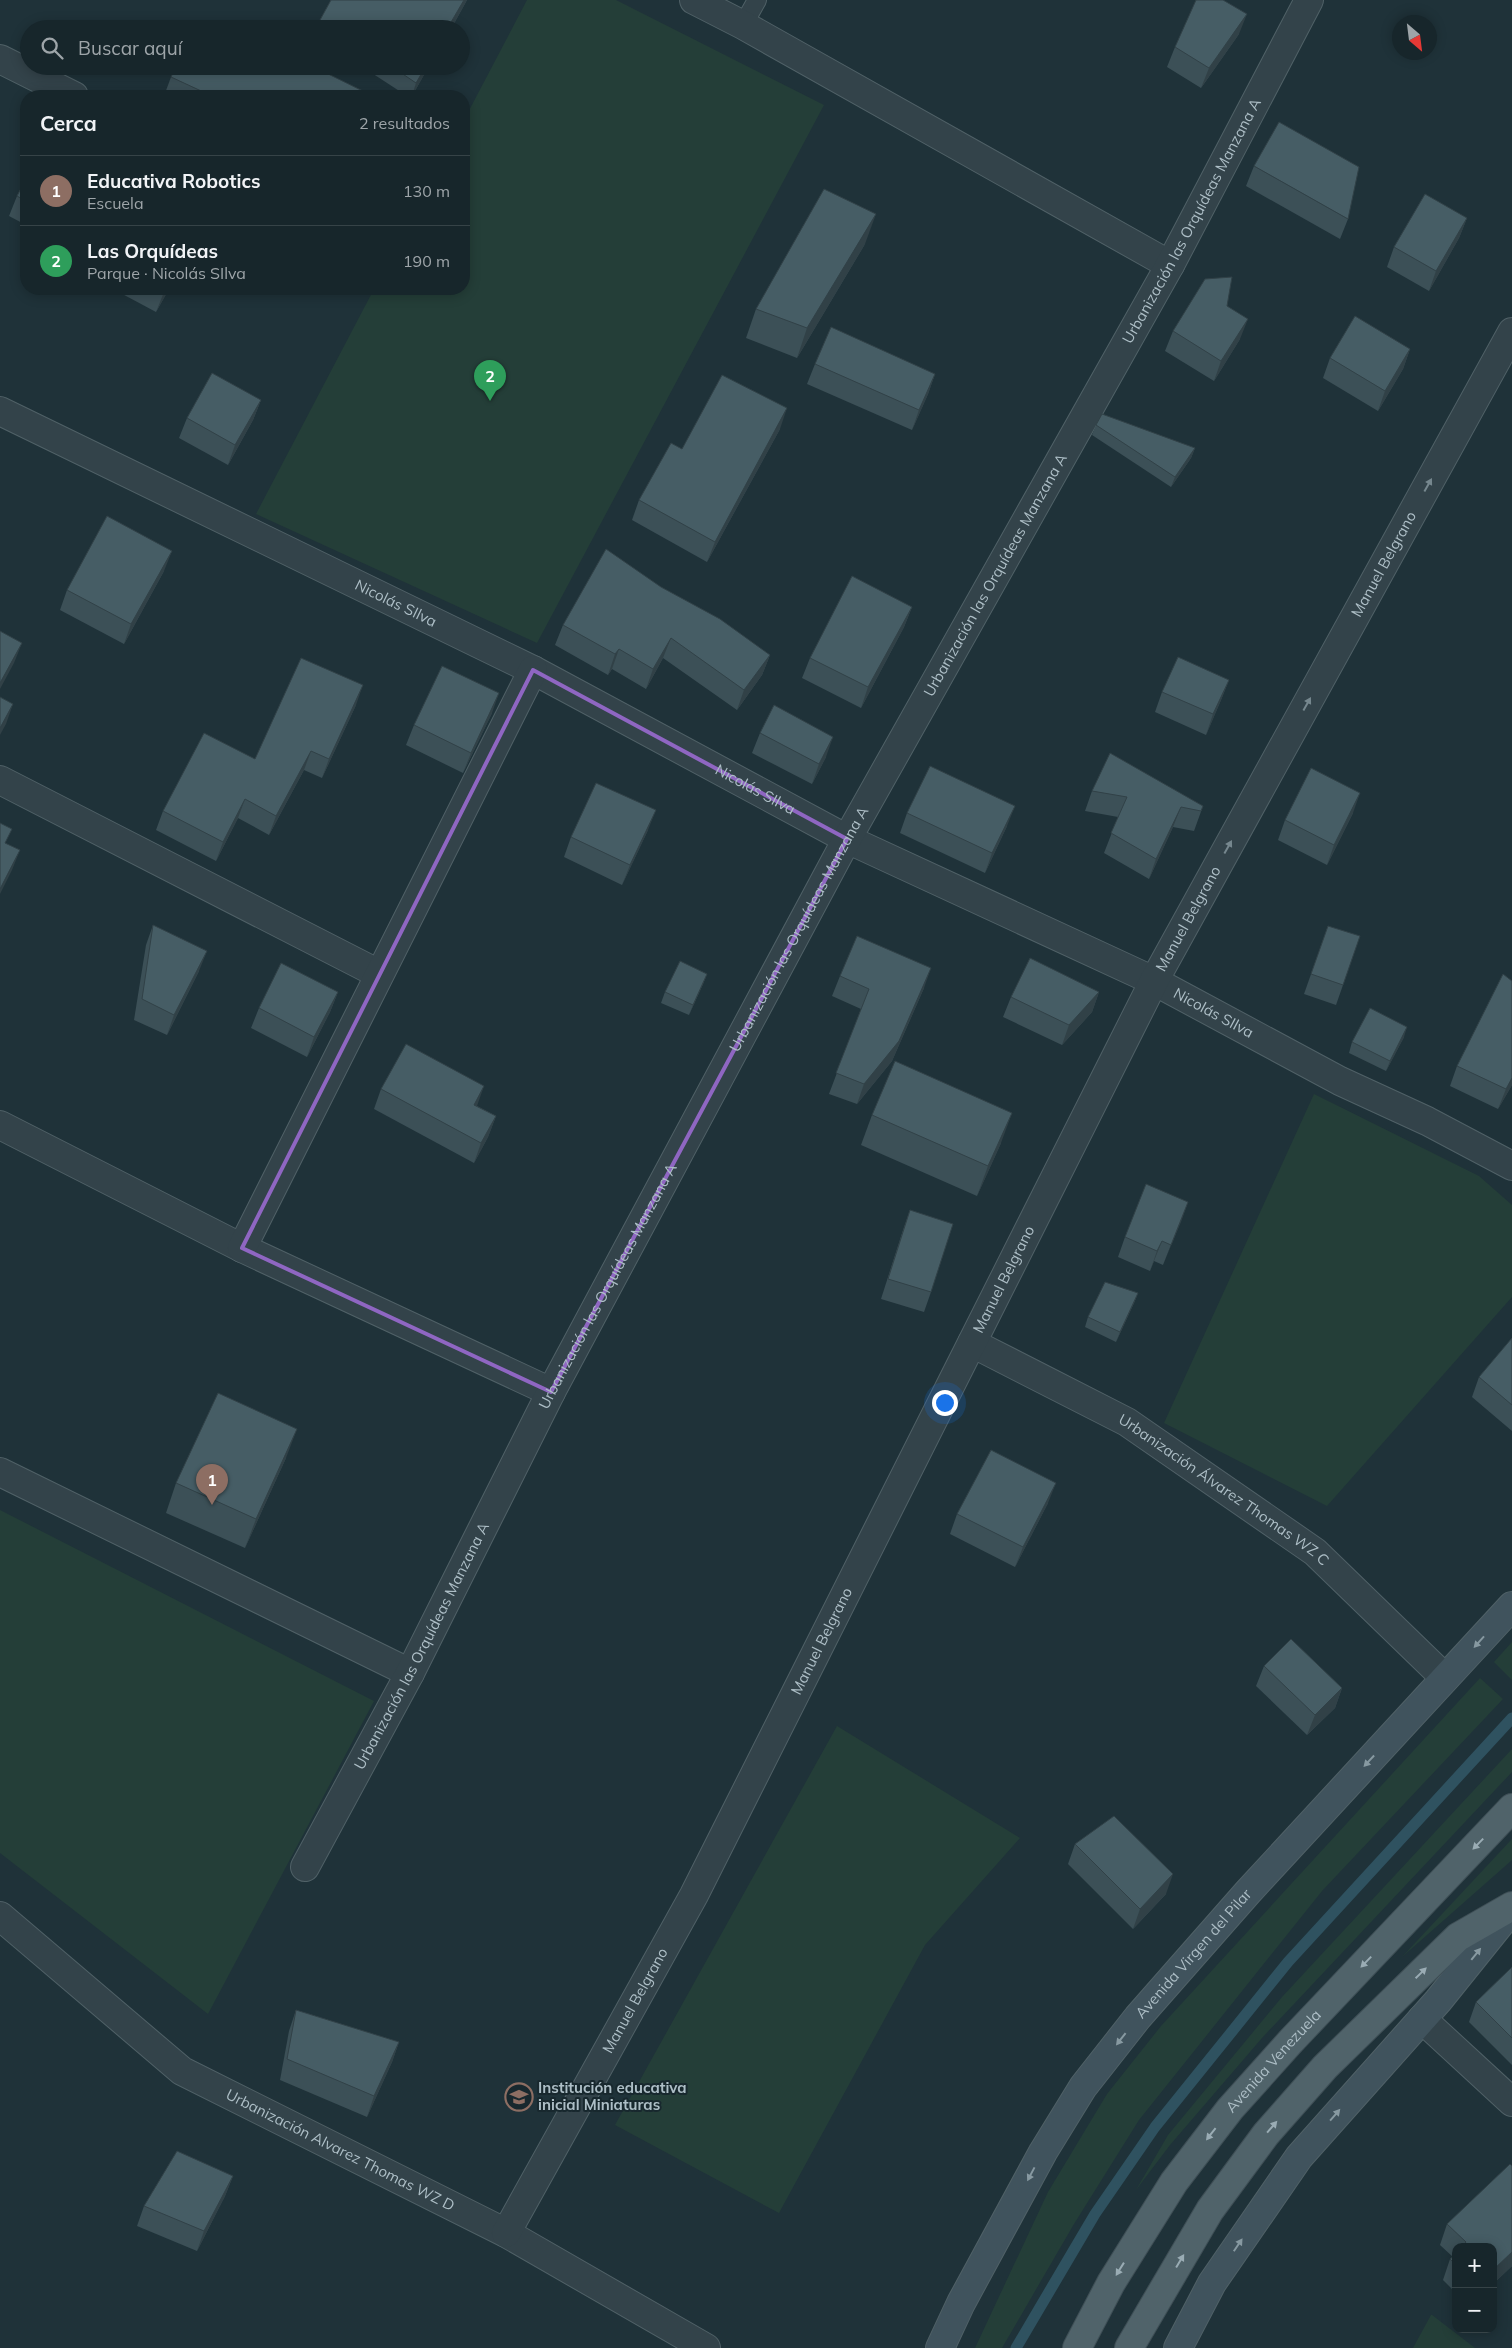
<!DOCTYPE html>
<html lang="es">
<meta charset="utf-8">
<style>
:root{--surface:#17262b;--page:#243237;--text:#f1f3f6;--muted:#9ea5a9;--line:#364347;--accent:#bca0f2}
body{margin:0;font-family:Mulish,sans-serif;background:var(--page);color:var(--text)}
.controls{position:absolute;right:15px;bottom:15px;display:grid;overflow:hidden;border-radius:10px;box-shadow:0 2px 12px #0003}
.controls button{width:45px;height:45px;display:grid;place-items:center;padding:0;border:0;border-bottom:1px solid var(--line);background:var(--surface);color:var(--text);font:25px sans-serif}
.compass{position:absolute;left:1392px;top:15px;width:45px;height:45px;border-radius:50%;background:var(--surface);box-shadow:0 2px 12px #0003;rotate:152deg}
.you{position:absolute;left:944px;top:1402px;width:18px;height:18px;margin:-12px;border:4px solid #fff;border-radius:50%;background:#1a73e8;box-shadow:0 0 0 8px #1a73e833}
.badge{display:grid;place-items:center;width:32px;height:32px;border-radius:50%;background:var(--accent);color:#fff;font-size:16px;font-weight:700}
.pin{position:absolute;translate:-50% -41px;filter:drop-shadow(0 1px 2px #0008)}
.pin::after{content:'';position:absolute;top:26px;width:18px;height:15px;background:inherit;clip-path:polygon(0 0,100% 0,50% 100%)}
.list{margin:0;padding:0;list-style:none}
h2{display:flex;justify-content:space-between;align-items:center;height:65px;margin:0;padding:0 20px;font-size:21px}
h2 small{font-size:16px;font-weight:400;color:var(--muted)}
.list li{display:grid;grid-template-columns:32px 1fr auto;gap:15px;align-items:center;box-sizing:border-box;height:70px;padding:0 20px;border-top:1px solid var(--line)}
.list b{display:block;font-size:19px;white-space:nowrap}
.list p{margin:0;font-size:16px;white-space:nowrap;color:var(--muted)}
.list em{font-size:16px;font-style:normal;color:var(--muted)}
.icon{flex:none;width:28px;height:28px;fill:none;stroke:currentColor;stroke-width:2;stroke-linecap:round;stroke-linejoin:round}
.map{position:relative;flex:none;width:1512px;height:2348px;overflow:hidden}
.search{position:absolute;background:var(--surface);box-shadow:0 2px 12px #0003;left:20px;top:20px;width:450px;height:55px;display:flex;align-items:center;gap:12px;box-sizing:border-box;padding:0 18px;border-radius:28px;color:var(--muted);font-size:19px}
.panel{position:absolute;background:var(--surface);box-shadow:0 2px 12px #0003;left:20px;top:90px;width:450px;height:205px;border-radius:20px}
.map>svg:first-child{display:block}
.green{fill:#243e38}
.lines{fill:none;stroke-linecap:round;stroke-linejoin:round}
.stream{stroke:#2f5260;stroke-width:11}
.lane-casing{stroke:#506167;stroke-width:20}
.street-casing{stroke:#506167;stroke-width:30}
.secondary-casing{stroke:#506167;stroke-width:30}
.primary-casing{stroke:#3f4f56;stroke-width:30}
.lane{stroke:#33434a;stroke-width:18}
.street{stroke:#33434a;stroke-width:28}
.secondary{stroke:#40535d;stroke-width:28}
.primary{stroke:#50636a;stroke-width:28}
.wall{fill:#3c5057}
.shaded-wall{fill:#314147}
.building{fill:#465d65;stroke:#314147}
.oneway{fill:#76878e}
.oneway2{fill:#8799a1}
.oneway3{fill:#9aacb4}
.marked{fill:none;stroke:#8f66c2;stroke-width:4;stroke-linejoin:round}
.labels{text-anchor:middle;stroke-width:4;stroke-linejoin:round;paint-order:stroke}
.street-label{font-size:15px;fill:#adbec6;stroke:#18282e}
.poi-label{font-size:15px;font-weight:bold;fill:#adbec6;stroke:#18282e;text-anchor:start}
</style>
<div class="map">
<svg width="1512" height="2348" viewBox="0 0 1512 2348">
<rect width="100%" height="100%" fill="#1f3239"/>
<g class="green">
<path d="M527,0H616L824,105L537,643L256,514L374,289H464V120Z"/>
<path d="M1314,1094L1479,1176L1512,1205V1297L1327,1506L1164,1423Z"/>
<path d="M0,1510L374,1701L208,2014L0,1853Z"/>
<path d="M1512,1642V1680L1494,1662Z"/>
<path d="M1480,1678L1503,1699L1322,1891L1139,2120L1074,2224L1002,2348H975L1048,2192L1107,2094L1161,2026Z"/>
<path d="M837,1726L1020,1838L925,1945L779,2213L615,2125Z"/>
<path d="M1512,1749V1772L1262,2038L1170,2145L1136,2190L1168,2135L1282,1997Z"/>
<path d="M1512,1839V1860L1402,1957Z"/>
<path d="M1431,2315H1432L1475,2348H1413Z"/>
</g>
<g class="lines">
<path class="stream" d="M1016,2348L1095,2214L1155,2127L1288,1962L1512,1718"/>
<g class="lane-casing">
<path id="lane" d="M743,25L757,0"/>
</g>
<g class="street-casing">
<g id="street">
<path d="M694,0L743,25L1170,265"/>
<path d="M0,59L74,96"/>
<path id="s1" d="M0,411L533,670L847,839L1154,981L1340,1081L1427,1121L1512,1166"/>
<path d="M0,780L379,974"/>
<path d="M0,1125L242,1248L551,1392"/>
<path d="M242,1248L533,670"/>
<path id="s2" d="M972,1343L1127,1422L1315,1552L1445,1678"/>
<path d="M0,1472L410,1673"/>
<path id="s3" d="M305,1867L410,1673L551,1392L847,839L1170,265L1309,0"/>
<path id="s4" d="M0,1916L182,2071L506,2233L706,2348"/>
<path d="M1422,2019L1512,2102"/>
<path id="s5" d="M506,2233L694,1895L1154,981L1512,332"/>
</g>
</g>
<g class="secondary-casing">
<g id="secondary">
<path id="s6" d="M940,2348L961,2303L1043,2152L1083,2087L1138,2017L1248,1892L1512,1606"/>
<path d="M1178,2348L1212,2283L1299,2157L1438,2001L1512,1909"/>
</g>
</g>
<g class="primary-casing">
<g id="primary">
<path id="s7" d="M1077,2348L1111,2283L1174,2182L1230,2109L1291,2041L1512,1808"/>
<path d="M1129,2348L1210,2210L1266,2134L1325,2067L1458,1937L1512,1906"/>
</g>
</g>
<use href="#lane" class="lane"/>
<use href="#street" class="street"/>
<use href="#secondary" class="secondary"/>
<use href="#primary" class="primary"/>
</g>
<g class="wall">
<path d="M331,0H467L451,29H317L320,20Z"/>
<path d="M1239,34L1201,88L1167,67L1175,47Z"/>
<path d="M361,66H429L412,96H407Z"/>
<path d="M171,77L373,96H164Z"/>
<path d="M1254,166L1348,219L1340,239L1246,186Z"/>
<path d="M26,179V225L9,216L17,196Z"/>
<path d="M1467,218L1459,238L1429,291L1387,267L1394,247Z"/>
<path d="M865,244L797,358L746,338L756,309Z"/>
<path d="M113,289H169L156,312Z"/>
<path d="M1227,306L1240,339L1214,381L1165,351L1173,331Z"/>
<path d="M1410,349L1403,369L1378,411L1323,378L1330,358Z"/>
<path d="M815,364L935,374L928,394L912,430L807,384Z"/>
<path d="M261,400L253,420L228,465L179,438L187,418Z"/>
<path d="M1096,425L1195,448L1191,458L1171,487L1092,435Z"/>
<path d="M780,429L707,562L632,520L639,500L682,449Z"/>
<path d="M164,571L124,644L60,610L67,590Z"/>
<path d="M661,587L770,655L762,675L737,710L663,658L646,689L612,669L608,675L555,645L563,625Z"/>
<path d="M912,607L904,627L861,708L802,678L810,658Z"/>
<path d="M1229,680L1221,700L1206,735L1155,712L1162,692Z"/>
<path d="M356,705L322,778L304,770L269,835L238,818L216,861L156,830L163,811Z"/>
<path d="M492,713L463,773L406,745L414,725Z"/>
<path d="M760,733L826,757L812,784L752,753Z"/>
<path d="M1092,791L1203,806L1194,831L1173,827L1149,879L1104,853L1118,817L1085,811Z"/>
<path d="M907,813L1007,826L985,873L900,833Z"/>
<path d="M1353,813L1327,865L1278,840L1285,820Z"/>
<path d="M648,830L622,885L564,857L571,837Z"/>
<path d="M153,925L199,971L167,1035L134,1020L146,945Z"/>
<path d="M1328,926L1343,985L1336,1005L1304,994Z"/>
<path d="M707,974L703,984L689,1015L661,1003L665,992Z"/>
<path d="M840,976L924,988L892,1061L857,1104L829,1094L861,1009L832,996Z"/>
<path d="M338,992L330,1012L307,1057L251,1028L259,1008Z"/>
<path d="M1099,992L1092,1012L1062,1045L1003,1017L1011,997Z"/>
<path d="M1404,1037L1386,1071L1349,1053L1352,1042Z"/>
<path d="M1457,1066L1512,1085L1498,1109L1450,1086Z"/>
<path d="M381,1089L477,1106L496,1116L488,1137L474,1163L374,1109Z"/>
<path d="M872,1115L1001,1143L977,1196L861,1145Z"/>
<path d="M1188,1202L1163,1265L1154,1261L1150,1271L1118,1257L1125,1237Z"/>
<path d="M910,1210L931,1292L924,1312L881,1299L903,1230Z"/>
<path d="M1138,1293L1134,1303L1116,1342L1085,1327L1088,1317Z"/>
<path d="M1512,1338V1431L1472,1397L1479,1377Z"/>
<path d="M286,1458L245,1548L166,1513L176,1483Z"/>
<path d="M1048,1503L1015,1567L950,1534L957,1514Z"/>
<path d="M1264,1666L1342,1688L1335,1708L1307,1735L1256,1686Z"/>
<path d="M1075,1844L1166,1894L1133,1929L1068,1864Z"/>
<path d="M1512,1967V2065L1469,2022L1476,2002Z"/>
<path d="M296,2010L399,2042L392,2062L367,2117L280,2080L289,2031Z"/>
<path d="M1512,2166V2266L1493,2284V2247H1456V2293L1443,2280L1450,2259L1453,2257L1440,2245L1447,2224Z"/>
<path d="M233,2176L225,2196L197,2251L137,2226L144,2206Z"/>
</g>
<g class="shaded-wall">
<path d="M464,0H467L451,29H447Z"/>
<path d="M1247,14L1239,34L1201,88L1209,68Z"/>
<path d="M426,66H429L412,96L416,83Z"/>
<path d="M876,214L865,244L797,358L807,328Z"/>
<path d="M1467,218L1459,238L1429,291L1436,271Z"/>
<path d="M166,289H169L156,312L164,292Z"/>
<path d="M1248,319L1240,339L1214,381L1221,361Z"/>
<path d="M1410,349L1403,369L1378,411L1385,391Z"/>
<path d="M935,374L928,394L912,430L919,410Z"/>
<path d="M261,400L253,420L228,465L235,445Z"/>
<path d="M787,408L780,429L707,562L715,542Z"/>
<path d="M1195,448L1191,458L1171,487L1175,477Z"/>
<path d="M172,551L164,571L124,644L131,624Z"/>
<path d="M912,607L904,627L861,708L868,687Z"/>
<path d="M671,638L663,658L646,689L653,669Z"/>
<path d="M22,643L14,663L0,689V683Z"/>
<path d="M619,649L612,669L608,675L615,654Z"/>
<path d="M770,655L762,675L737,710L744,690Z"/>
<path d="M1229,680L1221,700L1206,735L1213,714Z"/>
<path d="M363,685L356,705L322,778L329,759Z"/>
<path d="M499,693L492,713L463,773L471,753Z"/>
<path d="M13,704L6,724L0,735V728Z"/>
<path d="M833,737L826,757L812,784L819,764Z"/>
<path d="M311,751L304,770L269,835L276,816Z"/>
<path d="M1360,793L1353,813L1327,865L1334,845Z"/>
<path d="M245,799L238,818L216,861L223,842Z"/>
<path d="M1015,806L1007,826L985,873L992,853Z"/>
<path d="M1181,807L1173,827L1149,879L1156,859Z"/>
<path d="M656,810L648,830L622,885L630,865Z"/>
<path d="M20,850L12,870L0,894V889Z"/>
<path d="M207,951L199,971L167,1035L174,1015Z"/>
<path d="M931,968L924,988L892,1061L857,1104L864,1084Z"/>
<path d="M707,974L703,984L689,1015L693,1005Z"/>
<path d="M338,992L330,1012L307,1057L314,1037Z"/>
<path d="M1099,992L1092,1012L1062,1045L1069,1025Z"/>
<path d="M1407,1027L1404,1037L1386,1071L1390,1061Z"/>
<path d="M1512,1078V1085L1498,1109L1506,1089Z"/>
<path d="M484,1086L477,1106L466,1125L474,1105Z"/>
<path d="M1012,1113L1001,1143L977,1196L988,1166Z"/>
<path d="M496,1116L488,1137L474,1163L481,1143Z"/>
<path d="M1188,1202L1181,1222L1163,1265L1171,1245Z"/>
<path d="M1162,1241L1150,1271L1157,1251Z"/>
<path d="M1138,1293L1134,1303L1116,1342L1120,1332Z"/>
<path d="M297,1429L286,1458L245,1548L256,1519Z"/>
<path d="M1056,1483L1048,1503L1015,1567L1023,1547Z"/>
<path d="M1342,1688L1335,1708L1307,1735L1315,1715Z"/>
<path d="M1173,1874L1166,1894L1133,1929L1140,1909Z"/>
<path d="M399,2042L392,2062L367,2117L374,2096Z"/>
<path d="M233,2176L225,2196L197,2251L204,2231Z"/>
<path d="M1512,2252V2266L1493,2284V2270Z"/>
</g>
<g class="building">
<path d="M331,0H464L447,29H333L320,20Z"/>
<path d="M1196,0H1223L1247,14L1209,68L1175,47Z"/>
<path d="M198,22L210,29H195Z"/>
<path d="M176,66H312L373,96H212L171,77Z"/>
<path d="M391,66H426L416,83Z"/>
<path d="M1279,122L1359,167L1348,219L1254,166Z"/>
<path d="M26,179V201L17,196Z"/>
<path d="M824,189L876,214L807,328L756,309Z"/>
<path d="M1425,194L1467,218L1436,271L1394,247Z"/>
<path d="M1232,277L1227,306L1248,319L1221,361L1173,331L1205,279Z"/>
<path d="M157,289H166L164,292Z"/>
<path d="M1355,316L1410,349L1385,391L1330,358Z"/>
<path d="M831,327L935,374L919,410L815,364Z"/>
<path d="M212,373L261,400L235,445L187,418Z"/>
<path d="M722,375L787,408L715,542L639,500L671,443L682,449Z"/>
<path d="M1102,414L1195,448L1175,477L1096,425Z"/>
<path d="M107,516L172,551L131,624L67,590Z"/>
<path d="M606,549L661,587L720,619L770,655L744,690L671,638L653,669L619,649L615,654L563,625Z"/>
<path d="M852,576L912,607L868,687L810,658Z"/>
<path d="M0,631L22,643L0,683Z"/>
<path d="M1178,657L1229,680L1213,714L1162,692Z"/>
<path d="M301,658L363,685L329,759L311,751L276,816L245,799L223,842L163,811L204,733L255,759Z"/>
<path d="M442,666L499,693L471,753L414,725Z"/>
<path d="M0,697L13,704L0,728Z"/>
<path d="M774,705L833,737L819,764L760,733Z"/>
<path d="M1110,753L1203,806L1201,811L1181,807L1156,859L1111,833L1127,797L1092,791Z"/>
<path d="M930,766L1015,806L992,853L907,813Z"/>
<path d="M1311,768L1360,793L1334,845L1285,820Z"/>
<path d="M596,783L656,810L630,865L571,837Z"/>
<path d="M0,823L12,829L5,843L20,850L0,889Z"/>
<path d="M153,925L207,951L174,1015L142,999Z"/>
<path d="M1328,926L1360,936L1343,985L1311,974Z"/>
<path d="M857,936L931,968L899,1041L864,1084L836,1073L869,989L840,976Z"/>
<path d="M1030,958L1099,992L1069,1025L1011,997Z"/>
<path d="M680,961L707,974L693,1005L665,992Z"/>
<path d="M281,963L338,992L314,1037L259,1008Z"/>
<path d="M1503,974L1512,981V1078L1506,1089L1457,1066Z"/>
<path d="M1370,1008L1407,1027L1390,1061L1352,1042Z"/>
<path d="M406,1044L484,1086L474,1105L496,1116L481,1143L381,1089Z"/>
<path d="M895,1061L1012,1113L988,1166L872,1115Z"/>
<path d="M1146,1184L1188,1202L1171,1245L1162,1241L1157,1251L1125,1237Z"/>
<path d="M910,1210L953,1224L931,1292L888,1279Z"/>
<path d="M1105,1282L1138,1293L1120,1332L1088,1317Z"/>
<path d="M1512,1338V1405L1479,1377Z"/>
<path d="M218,1393L297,1429L256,1519L176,1483Z"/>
<path d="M991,1450L1056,1483L1023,1547L957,1514Z"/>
<path d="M1291,1639L1342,1688L1315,1715L1264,1666Z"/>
<path d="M1114,1816L1173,1874L1140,1909L1075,1844Z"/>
<path d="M1512,1967V2038L1476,2002Z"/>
<path d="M296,2010L399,2042L374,2096L287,2059Z"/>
<path d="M177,2151L233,2176L204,2231L144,2206Z"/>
<path d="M1510,2164L1512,2166V2252L1493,2270V2247H1462L1466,2242L1447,2224Z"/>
<path d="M1456,2254V2265L1450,2259Z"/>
</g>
<defs><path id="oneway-solid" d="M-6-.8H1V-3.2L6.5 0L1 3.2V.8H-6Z" transform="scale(1.25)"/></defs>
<g class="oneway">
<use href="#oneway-solid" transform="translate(1428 485) rotate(-61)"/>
<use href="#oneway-solid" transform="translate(1307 704) rotate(-61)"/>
<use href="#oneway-solid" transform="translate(1228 847) rotate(-61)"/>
</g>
<g class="oneway2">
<use href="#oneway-solid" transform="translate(1479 1642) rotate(132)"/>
<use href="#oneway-solid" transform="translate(1369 1761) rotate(133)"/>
<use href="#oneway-solid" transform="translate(1476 1954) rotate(-51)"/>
<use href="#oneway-solid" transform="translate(1121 2039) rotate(128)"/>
<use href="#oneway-solid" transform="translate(1335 2115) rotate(-49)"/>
<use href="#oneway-solid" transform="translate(1031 2174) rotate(118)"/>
<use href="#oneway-solid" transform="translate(1238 2245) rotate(-56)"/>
</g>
<g class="oneway3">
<use href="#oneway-solid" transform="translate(1478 1844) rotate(134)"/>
<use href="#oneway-solid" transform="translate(1366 1962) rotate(134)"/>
<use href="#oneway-solid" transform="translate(1421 1973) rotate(-44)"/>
<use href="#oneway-solid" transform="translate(1272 2127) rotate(-49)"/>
<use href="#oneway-solid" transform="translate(1211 2134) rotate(128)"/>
<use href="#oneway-solid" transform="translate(1180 2261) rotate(-59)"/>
<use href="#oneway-solid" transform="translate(1120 2269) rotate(122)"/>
</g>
<path class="marked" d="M533,670L847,839L551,1392L242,1248Z"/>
<defs>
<g id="school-ring" transform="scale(1.4375)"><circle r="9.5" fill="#18282e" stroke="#8d6e63" stroke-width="1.5"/><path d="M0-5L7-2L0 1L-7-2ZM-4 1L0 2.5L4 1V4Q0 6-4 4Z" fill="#8d6e63"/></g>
</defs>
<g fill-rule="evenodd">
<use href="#school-ring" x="519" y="2097"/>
</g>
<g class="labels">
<g class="street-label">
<text dy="5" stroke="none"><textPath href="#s3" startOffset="1870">Urbanización las Orquídeas Manzana A</textPath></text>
<text dy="5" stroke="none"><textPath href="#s5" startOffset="1886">Manuel Belgrano</textPath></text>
<text dy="5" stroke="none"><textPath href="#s3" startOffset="1465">Urbanización las Orquídeas Manzana A</textPath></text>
<text dy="5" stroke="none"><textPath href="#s1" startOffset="440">Nicolás SIlva</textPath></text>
<text dy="5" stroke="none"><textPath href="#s1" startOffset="845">Nicolás SIlva</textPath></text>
<text dy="5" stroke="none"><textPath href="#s5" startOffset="1481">Manuel Belgrano</textPath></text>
<text dy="5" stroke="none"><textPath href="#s3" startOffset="1060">Urbanización las Orquídeas Manzana A</textPath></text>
<text dy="5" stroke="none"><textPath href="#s1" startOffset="1355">Nicolás SIlva</textPath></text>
<text dy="5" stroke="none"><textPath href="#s5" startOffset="1076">Manuel Belgrano</textPath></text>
<text dy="5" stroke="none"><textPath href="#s3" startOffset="655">Urbanización las Orquídeas Manzana A</textPath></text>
<text dy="5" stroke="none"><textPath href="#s2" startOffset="292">Urbanización Álvarez Thomas WZ C</textPath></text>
<text dy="5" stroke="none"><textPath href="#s5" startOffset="671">Manuel Belgrano</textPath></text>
<text dy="5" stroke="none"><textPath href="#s3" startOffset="250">Urbanización las Orquídeas Manzana A</textPath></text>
<text dy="5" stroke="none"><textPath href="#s6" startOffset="471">Avenida Virgen del Pilar</textPath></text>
<text dy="5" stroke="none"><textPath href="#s5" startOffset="266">Manuel Belgrano</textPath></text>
<text dy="5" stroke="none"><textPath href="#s7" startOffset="349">Avenida Venezuela</textPath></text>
<text dy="5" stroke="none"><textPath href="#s4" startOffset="416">Urbanización Alvarez Thomas WZ D</textPath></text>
</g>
<g class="poi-label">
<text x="538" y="2093">Institución educativa<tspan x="538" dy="17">inicial Miniaturas</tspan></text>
</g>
</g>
</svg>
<div class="controls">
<button>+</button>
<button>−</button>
</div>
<svg class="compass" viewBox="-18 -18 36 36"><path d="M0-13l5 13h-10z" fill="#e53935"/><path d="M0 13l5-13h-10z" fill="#9ea5a9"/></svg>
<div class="you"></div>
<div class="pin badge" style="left:212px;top:1505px;background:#8d6e63">1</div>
<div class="pin badge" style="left:490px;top:401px;background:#2e9e5b">2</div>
<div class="search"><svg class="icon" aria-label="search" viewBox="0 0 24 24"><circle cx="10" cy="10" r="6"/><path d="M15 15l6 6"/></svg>Buscar aquí</div>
<section class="panel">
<h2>Cerca<small>2 resultados</small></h2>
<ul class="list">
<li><span class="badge" style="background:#8d6e63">1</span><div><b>Educativa Robotics</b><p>Escuela</p></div><em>130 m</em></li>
<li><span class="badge" style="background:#2e9e5b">2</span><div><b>Las Orquídeas</b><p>Parque · Nicolás SIlva</p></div><em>190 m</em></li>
</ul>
</section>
</div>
